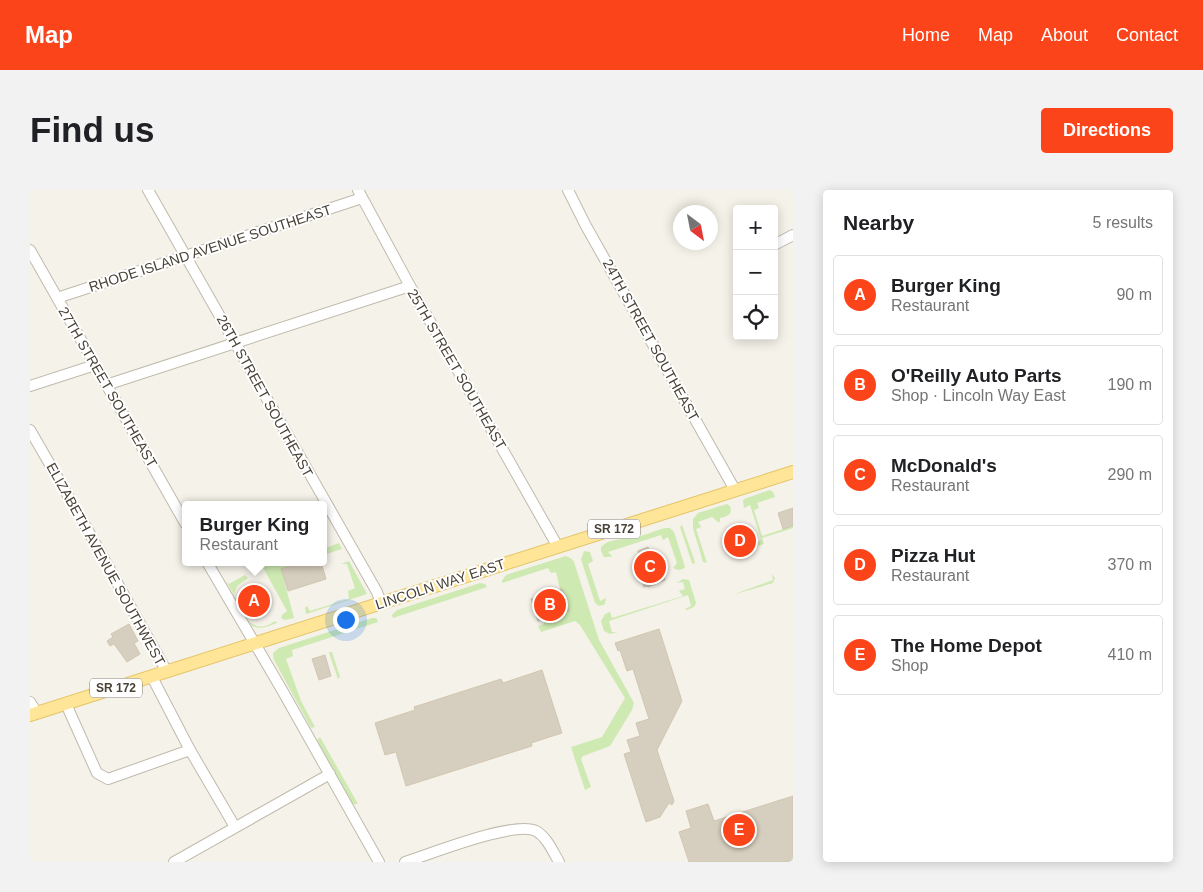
<!DOCTYPE html>
<meta charset="utf-8">
<style>
:root{--surface:#fff;--page:#f2f2f2;--text:#202124;--muted:#757577;--line:#e0e0e0;--accent:#fb441a}
body{margin:0;font-family:Arial,sans-serif;background:var(--page);color:var(--text)}
.controls{position:absolute;right:15px;top:15px;display:grid;overflow:hidden;border-radius:5px;box-shadow:0 2px 12px #0003}
.controls button{width:45px;height:45px;display:grid;place-items:center;padding:0;border:0;border-bottom:1px solid var(--line);background:var(--surface);color:var(--text);font:25px sans-serif}
.compass{position:absolute;left:643px;top:15px;width:45px;height:45px;border-radius:50%;background:var(--surface);box-shadow:0 2px 12px #0003;rotate:148deg}
.you{position:absolute;left:315px;top:429px;width:18px;height:18px;margin:-12px;border:4px solid #fff;border-radius:50%;background:#1a73e8;box-shadow:0 0 0 8px #1a73e833}
.badge{display:grid;place-items:center;width:32px;height:32px;border-radius:50%;background:var(--accent);color:#fff;font-size:16px;font-weight:700}
.pin{position:absolute;translate:-50% -50%;border:2px solid #fff;box-shadow:0 1px 5px #0006}
.popup{position:absolute;left:152px;top:311px;width:145px;height:65px;box-sizing:border-box;display:grid;place-content:center;border-radius:5px;background:var(--surface);filter:drop-shadow(0 1px 4px #0005);font-size:16px;white-space:nowrap;color:var(--muted)}
.popup b{font-size:19px;color:var(--text)}
.popup::after{content:'';position:absolute;left:50%;top:100%;margin-left:-10px;border:10px solid transparent;border-top-color:var(--surface)}
.list{margin:0;padding:0;list-style:none}
h2{display:flex;justify-content:space-between;align-items:center;height:65px;margin:0;padding:0 20px;font-size:21px}
h2 small{font-size:16px;font-weight:400;color:var(--muted)}
.list li{display:grid;grid-template-columns:32px 1fr auto;gap:15px;align-items:center;box-sizing:border-box;height:80px;margin:0 10px 10px;padding:0 10px;border:1px solid var(--line);border-radius:5px}
.list b{display:block;font-size:19px;white-space:nowrap}
.list p{margin:0;font-size:16px;white-space:nowrap;color:var(--muted)}
.list em{font-size:16px;font-style:normal;color:var(--muted)}
.icon{flex:none;width:28px;height:28px;fill:none;stroke:currentColor;stroke-width:2;stroke-linecap:round;stroke-linejoin:round}
.map{position:relative;flex:none;width:763px;height:672px;overflow:hidden;border-radius:5px}
header{display:flex;align-items:center;gap:30px;box-sizing:border-box;height:70px;padding:0 25px;background:var(--accent);color:#fff}
header strong{font-size:24px}
nav{display:flex;gap:28px;margin-inline-start:auto;font-size:18px}
.intro{display:flex;align-items:center;justify-content:space-between;box-sizing:border-box;height:120px;padding:0 30px}
h1{margin:0;font-size:35px}
.button{padding:12px 22px;border-radius:5px;background:var(--accent);color:#fff;font-size:18px;font-weight:700}
main{display:flex;gap:30px;padding:0 30px}
aside{flex:1;background:var(--surface);border-radius:5px;box-shadow:0 2px 12px #0003}
.map>svg:first-child{display:block}
.green{fill:#cee9b2}
.building{fill:#d6cebe;stroke:#d1c6b2}
.lines{fill:none;stroke-linecap:round;stroke-linejoin:round}
.minor-casing{stroke:#c0baac;stroke-width:12}
.major-casing{stroke:#e5c467;stroke-width:14}
.minor{stroke:#fff;stroke-width:10}
.major{stroke:#fee598;stroke-width:12}
.labels{text-anchor:middle;stroke-width:4;stroke-linejoin:round;paint-order:stroke}
.shield{fill:#fff;stroke:#807b73;stroke-width:1}
.shield-label{font-size:12px;font-weight:bold;fill:#494237}
.street-label{font-size:14px;fill:#494237;stroke:#fff}
</style>
<header>
<strong>Map</strong>
<nav><a>Home</a><a>Map</a><a>About</a><a>Contact</a></nav>
</header>
<div class="intro"><h1>Find us</h1><a class="button">Directions</a></div>
<main>
<div class="map">
<svg width="763" height="672" viewBox="0 0 763 672">
<rect width="100%" height="100%" fill="#f5f2e9"/>
<g class="green">
<path d="M740,300L743,302L745,307L727,313L729,318L724,320L732,346L763,336V338L732,348L734,354L727,356L726,355L731,349L720,315L714,318L713,311L714,309Z"/>
<path d="M697,314L700,316C703,325 697,326 690,328V332H688L682,327L668,332L671,337L666,339L677,373L673,372L663,338V329L668,323Z"/>
<path d="M652,335L665,372L664,374L662,373L650,337Z"/>
<path d="M635,338H640L644,342L655,377L653,379L648,380L643,378L647,373L638,347L633,350L631,345L578,362L582,366L581,367H574L571,361V357C580,348 592,350 602,348C613,346 624,341 635,338Z"/>
<path d="M309,353L312,359L293,365V359Z"/>
<path d="M554,361L560,362L563,371L558,374L570,411L576,408L575,414L573,415L569,416L565,413L551,369Z"/>
<path d="M536,366L542,369L544,372L569,450L604,513L602,520L580,556L553,566L551,569L561,597L555,600L541,557L572,547L595,508L550,435L545,431L511,442L508,436L514,434L513,429L539,421L532,399H530L526,382L521,383L518,378L472,393V391L476,385Z"/>
<path d="M319,371L337,404L276,424L275,418L277,416L280,421L319,409L318,401L325,398L317,374H311Z"/>
<path d="M230,372H272L251,379L264,428L255,430L251,428L252,425L257,421Z"/>
<path d="M742,384L745,388L743,393L702,405L743,390Z"/>
<path d="M215,385L218,388L207,396L204,404C212,422 222,448 245,431L247,433C238,436 230,441 221,435L196,391L199,394Z"/>
<path d="M653,389L659,390L666,413L664,417L657,420L655,419L661,416L658,405L579,431L582,442H587L580,444L574,441L571,431L575,424L580,422L582,428L653,406L649,401L655,399L653,392L647,393Z"/>
<path d="M450,393L455,394L457,397L363,428L362,425L367,420Z"/>
<path d="M342,428H346L348,432L262,460L263,466L256,469L271,511L285,537L281,538L244,470L243,463L249,458Z"/>
<path d="M300,462H302L310,487L308,489L299,463Z"/>
<path d="M290,547L328,614H323L287,550Z"/>
</g>
<g class="building">
<path d="M763,318V336L753,339L748,323Z"/>
<path d="M710,337L719,363L714,365L713,362L707,364L700,340Z"/>
<path d="M618,357L621,366L626,364V366L629,365L635,385H634L635,390L618,397L617,396L614,397L606,370L610,369L608,361Z"/>
<path d="M272,372H291L296,389L258,401L251,379Z"/>
<path d="M532,399L539,421L508,431L501,409Z"/>
<path d="M223,401L224,403L228,401L239,421L226,429L224,426L223,427L211,407Z"/>
<path d="M99,434L108,451L104,453L110,464L97,472L84,454L80,456L77,451L83,447L81,444Z"/>
<path d="M629,439L652,511L627,560L644,611L642,615L639,613L630,627L616,632L594,564L601,562L597,550L610,546L606,533L619,529L603,479L597,481L590,460L588,461L585,453Z"/>
<path d="M295,465L301,486L289,490L282,469Z"/>
<path d="M512,480L532,543L501,553L502,556L376,596L366,562L355,565L345,533L385,520L384,517L471,489L473,493Z"/>
<path d="M763,606V672H659L649,642L661,638L656,621L678,614L684,631Z"/>
</g>
<g class="lines">
<g class="minor-casing">
<g id="minor">
<path d="M118,0L347,402L351,413"/>
<path d="M328,0L380,96L528,357"/>
<path d="M538,0L556,36L705,300"/>
<path d="M744,55L763,45"/>
<path d="M0,60L155,333"/>
<path d="M27,108L332,8"/>
<path d="M76,195L380,96"/>
<path d="M0,196L65,175"/>
<path d="M0,240L51,328L137,482"/>
<path d="M177,372L252,500L349,672"/>
<path d="M122,487L160,560L205,637"/>
<path d="M0,512L7,523"/>
<path d="M36,514L67,583L78,589L160,560"/>
<path d="M144,672L300,584"/>
<path d="M375,672C401,664 485,630 506,641C517,647 523,662 529,672"/>
</g>
</g>
<g class="major-casing">
<path id="major" d="M0,525L763,282"/>
</g>
<use href="#minor" class="minor"/>
<use href="#major" class="major"/>
</g>
<g class="labels">
<g class="shield">
<rect x="558" y="329.5" width="52" height="19" rx="4"/>
<rect x="60" y="488.5" width="52" height="19" rx="4"/>
</g>
<g class="shield-label">
<text x="584" y="343">SR 172</text>
<text x="86" y="502">SR 172</text>
</g>
<g class="street-label">
<text transform="translate(180 58) rotate(-18)" y="5">RHODE ISLAND AVENUE SOUTHEAST</text>
<text transform="translate(621 150) rotate(61)" y="5">24TH STREET SOUTHEAST</text>
<text transform="translate(427 179) rotate(60)" y="5">25TH STREET SOUTHEAST</text>
<text transform="translate(78 197) rotate(60)" y="5">27TH STREET SOUTHEAST</text>
<text transform="translate(235 206) rotate(61)" y="5">26TH STREET SOUTHEAST</text>
<text transform="translate(76 374) rotate(61)" y="5">ELIZABETH AVENUE SOUTHWEST</text>
<text transform="translate(410 394) rotate(-18)" y="5">LINCOLN WAY EAST</text>
</g>
</g>
</svg>
<div class="controls">
<button>+</button>
<button>−</button>
<button><svg class="icon" aria-label="locate" viewBox="0 0 24 24"><circle cx="12" cy="12" r="6"/><path d="M12 2v4M12 18v4M2 12h4M18 12h4"/></svg></button>
</div>
<svg class="compass" viewBox="-18 -18 36 36"><path d="M0-13l5 13h-10z" fill="#e53935"/><path d="M0 13l5-13h-10z" fill="#757577"/></svg>
<div class="you"></div>
<div class="pin badge" style="left:224px;top:411px">A</div>
<div class="popup"><b>Burger King</b>Restaurant</div>
<div class="pin badge" style="left:520px;top:415px">B</div>
<div class="pin badge" style="left:620px;top:377px">C</div>
<div class="pin badge" style="left:710px;top:351px">D</div>
<div class="pin badge" style="left:709px;top:640px">E</div>
</div>
<aside>
<h2>Nearby<small>5 results</small></h2>
<ul class="list">
<li><span class="badge">A</span><div><b>Burger King</b><p>Restaurant</p></div><em>90 m</em></li>
<li><span class="badge">B</span><div><b>O'Reilly Auto Parts</b><p>Shop · Lincoln Way East</p></div><em>190 m</em></li>
<li><span class="badge">C</span><div><b>McDonald's</b><p>Restaurant</p></div><em>290 m</em></li>
<li><span class="badge">D</span><div><b>Pizza Hut</b><p>Restaurant</p></div><em>370 m</em></li>
<li><span class="badge">E</span><div><b>The Home Depot</b><p>Shop</p></div><em>410 m</em></li>
</ul>
</aside>
</main>
